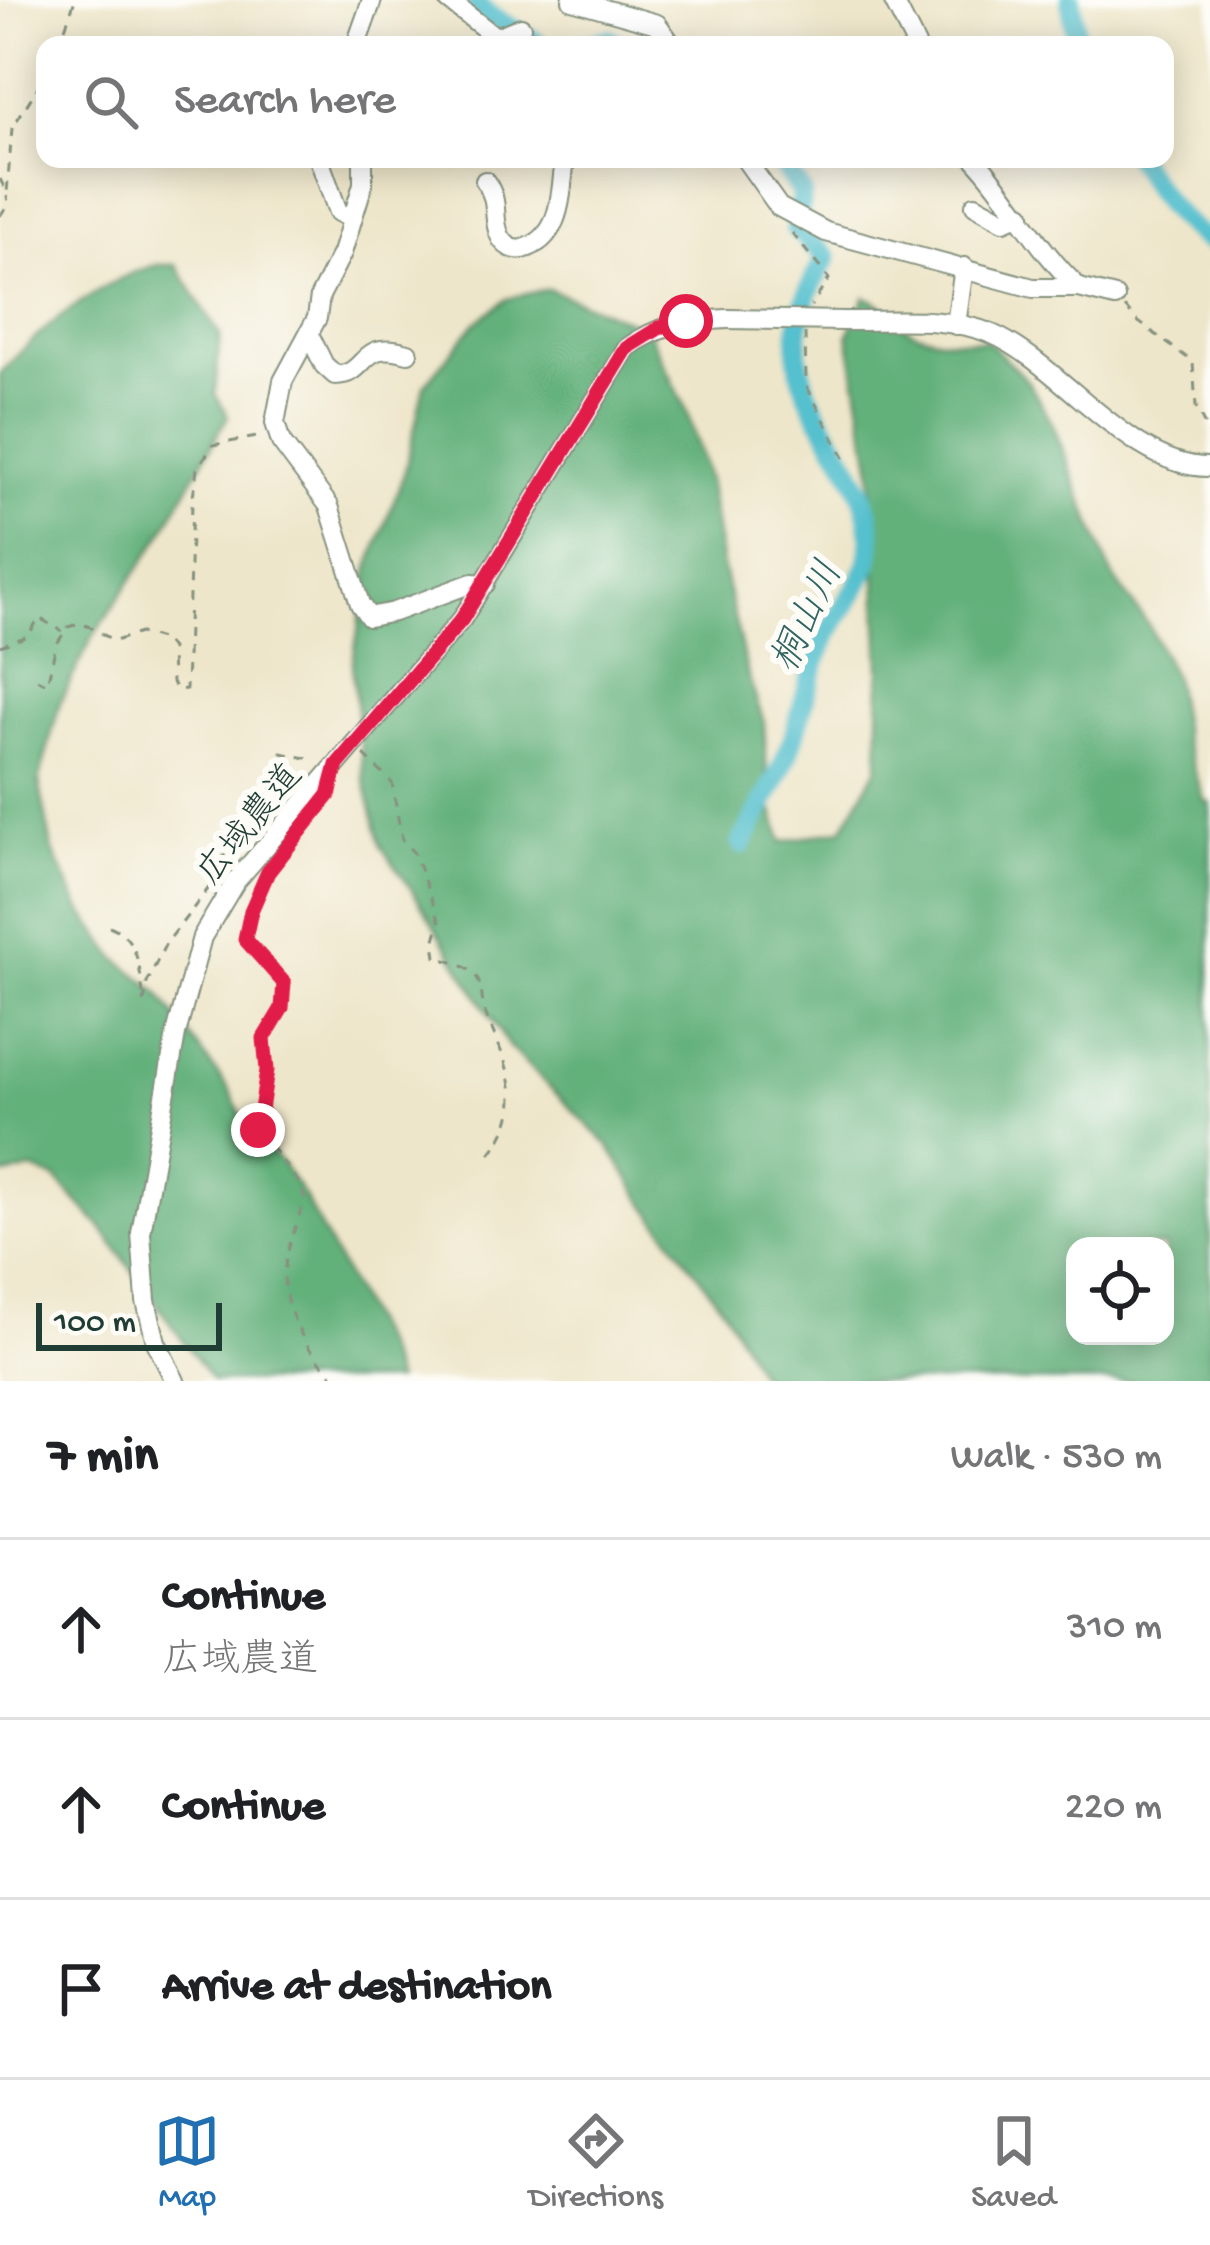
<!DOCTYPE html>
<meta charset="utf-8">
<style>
:root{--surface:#fff;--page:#f2f2f2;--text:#202124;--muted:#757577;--line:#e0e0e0;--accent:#1f6fb2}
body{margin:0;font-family:"Gochi Hand","Klee One",sans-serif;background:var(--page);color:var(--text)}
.controls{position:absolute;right:36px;bottom:36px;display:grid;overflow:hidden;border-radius:24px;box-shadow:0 6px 30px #0003}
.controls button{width:108px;height:108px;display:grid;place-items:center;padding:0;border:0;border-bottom:3px solid var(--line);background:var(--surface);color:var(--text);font:60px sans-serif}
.scale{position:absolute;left:36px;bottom:30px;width:186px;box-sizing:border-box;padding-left:12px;border:6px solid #1f3d34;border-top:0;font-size:33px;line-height:42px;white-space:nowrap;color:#1f3d34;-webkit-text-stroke:9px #fdfcf7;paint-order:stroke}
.stop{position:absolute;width:36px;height:36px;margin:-27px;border:9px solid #e11d48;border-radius:50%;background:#fff}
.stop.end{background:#e11d48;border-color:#fff;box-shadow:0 3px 12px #0008}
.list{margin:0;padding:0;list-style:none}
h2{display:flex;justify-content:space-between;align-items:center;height:156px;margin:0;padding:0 48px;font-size:51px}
h2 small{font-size:39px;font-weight:400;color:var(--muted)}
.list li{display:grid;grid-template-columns:78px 1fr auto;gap:36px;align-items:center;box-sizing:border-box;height:180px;padding:0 48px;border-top:3px solid var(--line)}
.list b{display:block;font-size:45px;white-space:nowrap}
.list p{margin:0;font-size:39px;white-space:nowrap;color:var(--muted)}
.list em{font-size:39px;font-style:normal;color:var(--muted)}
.icon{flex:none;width:66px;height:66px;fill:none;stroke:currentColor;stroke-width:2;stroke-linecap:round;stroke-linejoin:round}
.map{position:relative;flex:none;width:1210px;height:1381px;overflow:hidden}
.search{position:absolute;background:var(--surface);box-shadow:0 6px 30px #0003;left:36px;right:36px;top:36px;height:132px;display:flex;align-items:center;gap:30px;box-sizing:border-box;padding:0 42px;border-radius:24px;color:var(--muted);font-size:45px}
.sheet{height:696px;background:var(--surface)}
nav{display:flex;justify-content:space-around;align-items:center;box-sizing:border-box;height:168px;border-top:3px solid var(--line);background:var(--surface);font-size:33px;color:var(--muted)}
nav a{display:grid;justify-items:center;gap:6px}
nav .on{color:var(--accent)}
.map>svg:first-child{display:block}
.forest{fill:#62b07a;stroke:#407657;stroke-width:3;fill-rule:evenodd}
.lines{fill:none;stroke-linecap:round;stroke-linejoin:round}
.river{stroke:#54c0ce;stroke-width:21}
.minor-casing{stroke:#86927f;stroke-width:22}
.path{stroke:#86927f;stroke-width:3;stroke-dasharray:9 9;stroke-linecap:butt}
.minor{stroke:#fff;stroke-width:18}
.minor-bridge-casing{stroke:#86927f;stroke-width:22;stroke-linecap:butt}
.minor-bridge{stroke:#fff;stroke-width:18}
.route{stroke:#e11d48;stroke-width:15}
.labels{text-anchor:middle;stroke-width:12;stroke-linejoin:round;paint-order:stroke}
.street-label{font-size:36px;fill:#1f3d34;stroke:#fdfcf7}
.water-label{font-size:39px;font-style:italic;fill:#2f6462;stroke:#fdfcf7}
</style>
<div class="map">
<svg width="1210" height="1381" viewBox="0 0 1210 1381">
<rect width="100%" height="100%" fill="#fdfcf7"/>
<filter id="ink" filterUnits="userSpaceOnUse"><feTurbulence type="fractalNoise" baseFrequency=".00833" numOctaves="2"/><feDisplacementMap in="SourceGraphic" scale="24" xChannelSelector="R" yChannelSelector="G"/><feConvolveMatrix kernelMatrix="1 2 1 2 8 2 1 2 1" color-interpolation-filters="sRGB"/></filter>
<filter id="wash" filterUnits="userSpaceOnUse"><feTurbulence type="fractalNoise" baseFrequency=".004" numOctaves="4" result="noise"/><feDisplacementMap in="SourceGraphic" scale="48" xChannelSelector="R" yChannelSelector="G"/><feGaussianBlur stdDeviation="2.7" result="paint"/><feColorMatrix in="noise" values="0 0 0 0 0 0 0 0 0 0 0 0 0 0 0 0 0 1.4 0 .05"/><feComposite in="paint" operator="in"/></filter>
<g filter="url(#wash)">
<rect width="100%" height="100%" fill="#eee6ca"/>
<g class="forest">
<path d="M157,265H176L220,335L215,394L228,416L159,539L92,638L60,702L39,781L52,849L79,907L116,958L157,991L230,1091L249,1132L282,1163L305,1198L383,1347L396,1381H212L101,1227L55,1178L32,1170L0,1176V374C37,331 101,279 157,265Z"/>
<path d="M548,289L647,328L686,409L708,479L722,565L748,676L764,722L768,795L782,842L842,829L878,767L880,669L871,464L848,335L865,297C886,303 893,321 911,330C935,342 962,340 988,341L1029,383L1053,425L1111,573L1149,626L1174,678L1184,740L1205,802H1210V1381H763L725,1311L645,1204L608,1145L509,1047L414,893L381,846L364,778L352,665L369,568L405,471L424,386L475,323L507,299ZM1075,1246H1165V1336H1075Z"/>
</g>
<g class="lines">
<g class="river">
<path d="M474,0C485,19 520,30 540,45"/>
<path d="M1071,0L1077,45"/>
<path d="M586,45L609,40L619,45"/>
<path d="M1137,159C1157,193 1176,221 1210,242"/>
<path d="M742,844C757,814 776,784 788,753C802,716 808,675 825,639C836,616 865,581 869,558C888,445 735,401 827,257L796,229L802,193L778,159"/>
</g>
</g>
</g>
<g filter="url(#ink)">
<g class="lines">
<g class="minor-casing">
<g id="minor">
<path d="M448,0L506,45"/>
<path d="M572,0L657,24L672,45"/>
<path d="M893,0L916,45"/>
<path d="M499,36L521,27"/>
<path d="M356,45L372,0"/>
<path d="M319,159L338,212L350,218"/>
<path d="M363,159V184L342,253L320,296L317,318L283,381L275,423L281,442L329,506L360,604L369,617L394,612L472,583L485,584"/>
<path d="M745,159L779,207L826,232L1033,288H1079L1115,297"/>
<path d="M975,159C1013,200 1038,251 1079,288"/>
<path d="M485,181C501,203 491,217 500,236C504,245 513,251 523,249C563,238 560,193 565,159"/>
<path d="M975,205L1004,221L1021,214"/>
<path d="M844,321C891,322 948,315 992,334C1060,363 1131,469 1210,467"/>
<path d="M956,325L964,267"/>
<path d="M309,334L324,365L335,375C370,375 357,338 408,353"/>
<path d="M175,1381L156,1342L146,1301L141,1233L176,1034L202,937L235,882L462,619L627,348C659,324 689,321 727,319"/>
</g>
</g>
<g class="path">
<path d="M59,45L75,0"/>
<path d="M0,179L7,193L12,128L45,76"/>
<path d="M0,216L8,204L7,195"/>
<path d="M792,233L829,279L811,306"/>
<path d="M1125,307L1136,320L1193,362L1196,407L1210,436"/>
<path d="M805,333L806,385L844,458"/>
<path d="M0,646L28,636L39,618L62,631"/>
<path d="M37,679L47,684L56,645L68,627C89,619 98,634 115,641L140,633L164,640L171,649L172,683L178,690L186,689L192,503L197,469L213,445L262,436"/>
<path d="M364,755L392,783L402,840L414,853L440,922L434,943L436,957C450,962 468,964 477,978C483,989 481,1003 486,1015C507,1066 530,1105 490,1154"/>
<path d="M280,855L256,900L245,939L283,983L282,1008L264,1038L267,1070L258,1130L299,1183L305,1198C285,1261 270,1281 306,1343C314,1357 327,1368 337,1381"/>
<path d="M109,926C140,937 140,973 144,1003L147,983L165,945L208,889L221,860L273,786L282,753L316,760"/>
</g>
<use href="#minor" class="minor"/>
<g class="minor-bridge-casing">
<path id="minor-bridge" d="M727,319L844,321"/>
</g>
<use href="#minor-bridge" class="minor-bridge"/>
</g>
</g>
<g class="lines" filter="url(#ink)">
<path class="route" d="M258,1130L267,1070L264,1038L282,1008L284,983L245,939L251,911L268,872L329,795L337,765L462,619L627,348L659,328L686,321"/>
</g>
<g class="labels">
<g class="street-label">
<text transform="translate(247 822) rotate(-51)" y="13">広域農道</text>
</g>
<g class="water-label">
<text transform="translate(804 615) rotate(-65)" y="14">桐山川</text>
</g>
</g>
</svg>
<div class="controls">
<button><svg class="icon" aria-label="locate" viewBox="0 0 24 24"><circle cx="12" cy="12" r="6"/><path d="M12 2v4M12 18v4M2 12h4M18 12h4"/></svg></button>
</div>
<div class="scale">100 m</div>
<div class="stop" style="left:686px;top:321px"></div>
<div class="stop end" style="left:258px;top:1130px"></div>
<div class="search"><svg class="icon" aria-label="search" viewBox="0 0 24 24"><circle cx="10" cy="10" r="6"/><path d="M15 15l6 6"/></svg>Search here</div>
</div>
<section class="sheet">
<h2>7 min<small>Walk · 530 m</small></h2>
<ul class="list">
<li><svg class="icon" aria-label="ahead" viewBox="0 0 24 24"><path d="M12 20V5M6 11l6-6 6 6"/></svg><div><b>Continue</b><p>広域農道</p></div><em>310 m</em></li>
<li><svg class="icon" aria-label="ahead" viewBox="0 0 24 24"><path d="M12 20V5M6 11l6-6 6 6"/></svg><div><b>Continue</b></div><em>220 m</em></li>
<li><svg class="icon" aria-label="arrive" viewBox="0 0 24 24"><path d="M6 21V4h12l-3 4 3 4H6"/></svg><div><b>Arrive at destination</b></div></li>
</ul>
</section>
<nav>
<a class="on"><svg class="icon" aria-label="map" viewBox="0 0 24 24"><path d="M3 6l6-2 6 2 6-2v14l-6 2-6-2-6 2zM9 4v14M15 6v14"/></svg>Map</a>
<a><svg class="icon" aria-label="directions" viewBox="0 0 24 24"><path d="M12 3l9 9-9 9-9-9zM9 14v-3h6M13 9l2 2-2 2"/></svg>Directions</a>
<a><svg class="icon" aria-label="saved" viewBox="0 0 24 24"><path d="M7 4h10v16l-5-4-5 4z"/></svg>Saved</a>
</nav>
